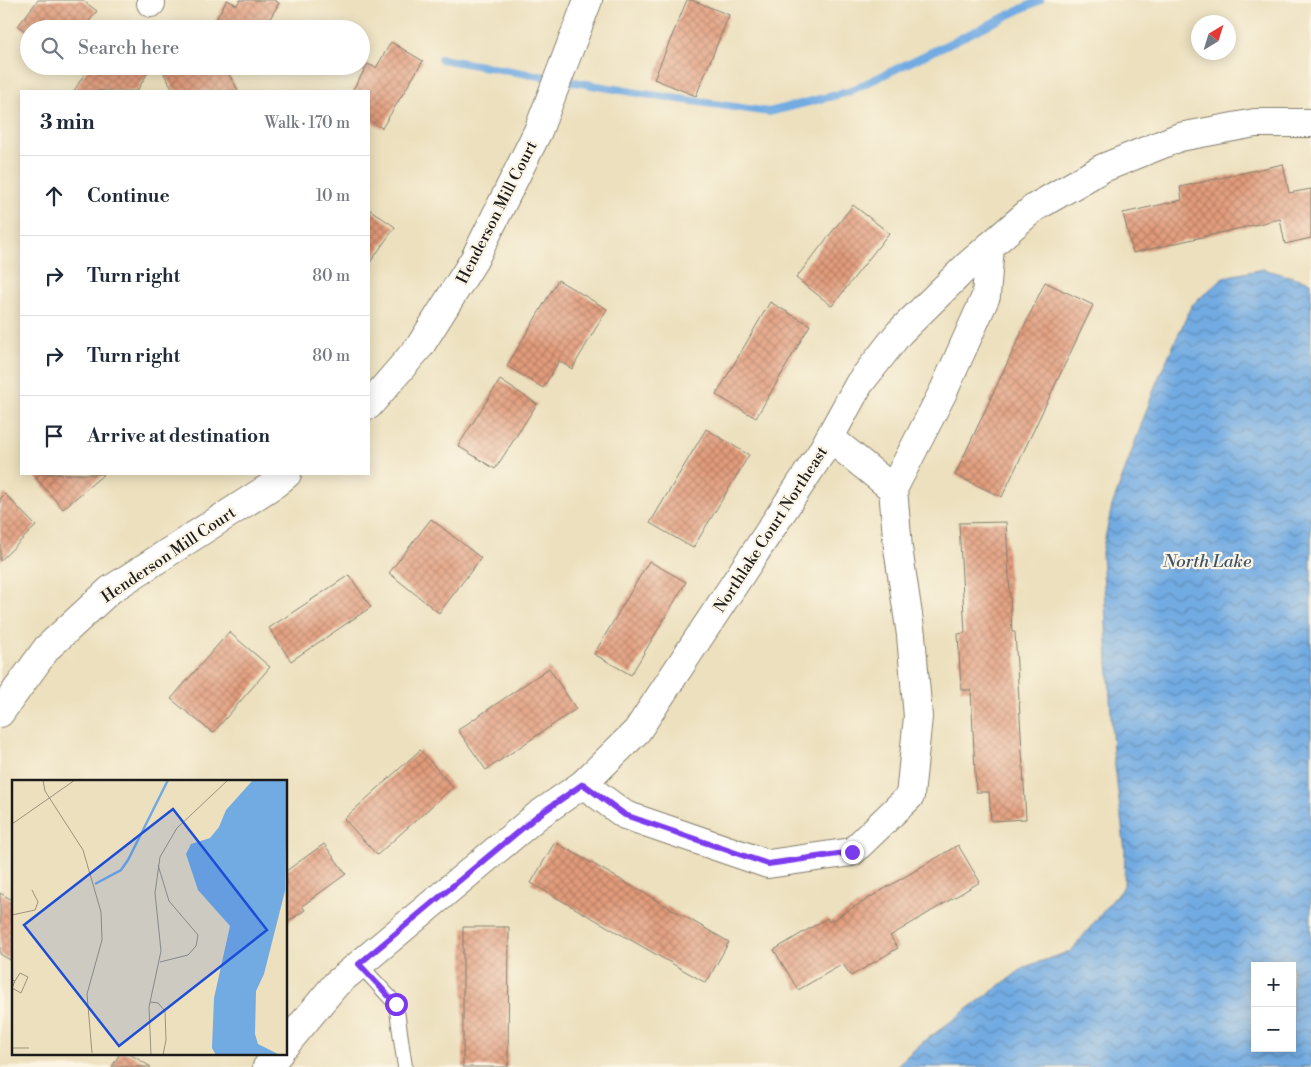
<!DOCTYPE html>
<meta charset="utf-8">
<style>
:root{--surface:#fff;--page:#f2f2f3;--text:#1f2937;--muted:#747a83;--line:#e0e1e3}
body{margin:0;font-family:"Libre Bodoni",serif;background:var(--page);color:var(--text)}
.controls{position:absolute;right:15px;bottom:15px;display:grid;overflow:hidden;border-radius:0px;box-shadow:0 2px 12px #0003}
.controls button{width:45px;height:45px;display:grid;place-items:center;padding:0;border:0;border-bottom:1px solid var(--line);background:var(--surface);color:var(--text);font:25px sans-serif}
.compass{position:absolute;left:1191px;top:15px;width:45px;height:45px;border-radius:50%;background:var(--surface);box-shadow:0 2px 12px #0003;rotate:38deg}
.stop{position:absolute;width:15px;height:15px;margin:-11px;border:4px solid #7c3aed;border-radius:50%;background:#fff}
.stop.end{background:#7c3aed;border-color:#fff;box-shadow:0 1px 5px #0008}
.list{margin:0;padding:0;list-style:none}
h2{display:flex;justify-content:space-between;align-items:center;height:65px;margin:0;padding:0 20px;font-size:21px}
h2 small{font-size:16px;font-weight:400;color:var(--muted)}
.list li{display:grid;grid-template-columns:32px 1fr auto;gap:15px;align-items:center;box-sizing:border-box;height:80px;padding:0 20px;border-top:1px solid var(--line)}
.list b{display:block;font-size:19px;white-space:nowrap}
.list em{font-size:16px;font-style:normal;color:var(--muted)}
.icon{flex:none;width:28px;height:28px;fill:none;stroke:currentColor;stroke-width:2;stroke-linecap:round;stroke-linejoin:round}
.map{position:relative;flex:none;width:1311px;height:1067px;overflow:hidden}
.search{position:absolute;background:var(--surface);box-shadow:0 2px 12px #0003;left:20px;top:20px;width:350px;height:55px;display:flex;align-items:center;gap:12px;box-sizing:border-box;padding:0 18px;border-radius:28px;color:var(--muted);font-size:19px}
.panel{position:absolute;background:var(--surface);box-shadow:0 2px 12px #0003;left:20px;top:90px;width:350px;height:385px;border-radius:0px}
.map>svg:first-child{display:block}
.water{fill:url(#water-waves);stroke:#47647f;fill-rule:evenodd}
.lines{fill:none;stroke-linecap:round;stroke-linejoin:round}
.stream{stroke:#72abe2;stroke-width:8}
.building{fill:url(#building-cross-hatch)}
.lane-casing{stroke:#847e6d;stroke-width:16}
.street-casing{stroke:#847e6d;stroke-width:30}
.lane{stroke:#fff;stroke-width:14}
.street{stroke:#fff;stroke-width:28}
.route{stroke:#7c3aed;stroke-width:6}
.labels{text-anchor:middle;stroke-width:4.5;stroke-linejoin:round;paint-order:stroke}
.street-label{font-size:16px;fill:#1c1c1c;stroke:#fcf5e5}
.water-label{font-size:18px;font-style:italic;fill:#3e556b;stroke:#fcf5e5}
.inset-river{fill:none;stroke:#72abe2;stroke-width:2.5}
.inset-road{fill:none;stroke:#99927d;stroke-width:1}
.view{fill:#1d4ed8;fill-opacity:0.15;stroke:#1d4ed8;stroke-width:2.5}
.inset-edge{fill:none;stroke:#1c1c1c;stroke-width:2.5}
</style>
<div class="map">
<svg width="1311" height="1067" viewBox="0 0 1311 1067">
<defs>
<pattern id="water-waves" width="16" height="10" patternUnits="userSpaceOnUse" patternTransform="scale(1.25)"><rect width="16" height="10" fill="#72abe2"/><path d="M0 5q4-4 8 0t8 0" fill="none" stroke="#5d8ab6"/></pattern>
<pattern id="building-cross-hatch" width="8" height="8" patternUnits="userSpaceOnUse" patternTransform="scale(1.25)"><rect width="8" height="8" fill="#e29b7b"/><path d="M0 0l8 8M0 8l8-8" fill="none" stroke="#b67e64"/></pattern>
</defs>
<rect width="100%" height="100%" fill="#fcf5e5"/>
<filter id="ink" filterUnits="userSpaceOnUse"><feTurbulence type="fractalNoise" baseFrequency=".02" numOctaves="2"/><feDisplacementMap in="SourceGraphic" scale="10" xChannelSelector="R" yChannelSelector="G"/><feConvolveMatrix kernelMatrix="1 2 1 2 8 2 1 2 1" color-interpolation-filters="sRGB"/></filter>
<filter id="wash" filterUnits="userSpaceOnUse"><feTurbulence type="fractalNoise" baseFrequency=".0096" numOctaves="4" result="noise"/><feDisplacementMap in="SourceGraphic" scale="20" xChannelSelector="R" yChannelSelector="G"/><feGaussianBlur stdDeviation="1.12" result="paint"/><feColorMatrix in="noise" values="0 0 0 0 0 0 0 0 0 0 0 0 0 0 0 0 0 1.4 0 .05"/><feComposite in="paint" operator="in"/></filter>
<g filter="url(#wash)">
<rect width="100%" height="100%" fill="#ece0be"/>
<path class="water" d="M1263,269L1311,282V1067H895L923,1042L1025,967L1071,951L1124,886L1125,851L1113,751L1102,552L1112,506L1157,381L1192,305L1224,277ZM1255,966H1292V1048H1255Z"/>
<g class="lines">
<path class="stream" d="M441,59L644,94L769,112L848,92L1040,0"/>
</g>
<g id="blocks">
<g class="building">
<path d="M38,0H82L97,11L83,29H29V34L18,26Z"/>
<path d="M227,0L237,5L240,0H274L279,3L264,29H217L212,26Z"/>
<path d="M687,0H692L729,15L696,96L654,79Z"/>
<path d="M391,42L423,61L382,128L369,120V91H352L368,64L376,68Z"/>
<path d="M89,66H145L150,69L137,91H74Z"/>
<path d="M178,66H224L238,90L236,91H174L164,74Z"/>
<path d="M1283,164L1289,193L1311,189V238L1285,244L1280,219L1133,253L1123,213L1182,200L1180,187Z"/>
<path d="M853,205L889,233L832,306L796,278Z"/>
<path d="M369,209L395,227L369,264Z"/>
<path d="M558,280L607,309L572,369L559,361L543,388L507,366Z"/>
<path d="M1045,282L1093,305L1002,497L955,475Z"/>
<path d="M770,302L810,325L756,418L716,395Z"/>
<path d="M500,380L537,404L495,469L458,446Z"/>
<path d="M706,429L749,455L693,548L650,523Z"/>
<path d="M40,474H104L63,509L36,478Z"/>
<path d="M5,494L36,526L0,561V499Z"/>
<path d="M431,519L481,558L439,613L389,573Z"/>
<path d="M1006,522L1012,632H1015L1026,819L991,821L989,792H976L971,690H961L958,634L965,633L959,523Z"/>
<path d="M649,561L686,582L631,675L594,654Z"/>
<path d="M349,575L371,607L291,661L269,628Z"/>
<path d="M229,632L270,667L213,733L171,699Z"/>
<path d="M549,668L576,709L486,770L458,730Z"/>
<path d="M420,750L453,787L377,855L344,819Z"/>
<path d="M555,842L729,942L706,983L531,883Z"/>
<path d="M324,844L346,874L302,906L305,910L286,923V871Z"/>
<path d="M958,845L980,882L890,936L898,948L851,976L843,964L798,990L774,950L827,918L829,922Z"/>
<path d="M0,893L14,901V958L12,961L0,954Z"/>
<path d="M463,927H509L508,1067H463Z"/>
<path d="M120,1053H128L151,1067H112Z"/>
</g>
</g>
</g>
<g filter="url(#ink)">
<use href="#blocks" fill-opacity="0" stroke="#847e6d" stroke-width="1"/>
<g class="lines">
<g class="lane-casing">
<path id="lane" d="M359,964L396,1004L405,1067"/>
</g>
<g class="street-casing">
<g id="street">
<path d="M151,0V3"/>
<path d="M369,405L420,346L474,260L538,131L588,0"/>
<path d="M830,438L893,489"/>
<path d="M0,713L47,648L110,590L276,483L287,474"/>
<path d="M583,784L625,815L768,864L852,852L910,796L918,717L911,635L898,548L893,489L944,390L986,296L990,246"/>
<path d="M286,1044L336,984L537,816L583,784L637,731L821,453L859,384L899,333L968,265L1034,208L1103,168L1180,137L1255,123H1311"/>
<path d="M267,1067L279,1053"/>
</g>
</g>
<use href="#lane" class="lane"/>
<use href="#street" class="street"/>
</g>
</g>
<g class="lines" filter="url(#ink)">
<path class="route" d="M396,1004L359,964L537,816L583,784L625,815L768,864L852,852"/>
</g>
<g class="labels">
<g class="street-label">
<text transform="translate(496 212) rotate(-63)" y="6">Henderson Mill Court</text>
<text transform="translate(770 529) rotate(-57)" y="6">Northlake Court Northeast</text>
<text transform="translate(168 554) rotate(-34)" y="6">Henderson Mill Court</text>
</g>
<g class="water-label">
<text x="1207" y="567">North Lake</text>
</g>
</g>
<g transform="translate(12 780)">
<rect width="275" height="275" fill="#ece0be"/>
<path d="M241,0H275L273,111L252,194L244,211L243,254L246,264L268,275H204L200,268L202,218L218,146L186,110L174,74L179,64L198,58L207,47L214,30Z" fill="#72abe2"/>
<path class="inset-river" d="M83,104L109,90L116,80L156,0"/>
<path class="inset-road" d="M31,0L33,11L71,70L89,132L90,160L75,214L80,273M0,44L63,0M146,85L157,121L186,155L184,166L176,175L148,182M0,135L23,130L26,122L20,110M0,200L3,201L8,193L16,197L9,213L0,208L3,201M138,222L146,223L153,231L154,260L151,275M0,268H17M139,275L137,227L149,171L143,113L148,77L165,48L216,0"/>
<path class="view" d="M161,29L255,150L107,266L12,145Z"/>
<rect width="275" height="275" class="inset-edge"/>
</g>
</svg>
<div class="controls">
<button>+</button>
<button>−</button>
</div>
<svg class="compass" viewBox="-18 -18 36 36"><path d="M0-13l5 13h-10z" fill="#e53935"/><path d="M0 13l5-13h-10z" fill="#747a83"/></svg>
<div class="stop" style="left:396px;top:1004px"></div>
<div class="stop end" style="left:852px;top:852px"></div>
<div class="search"><svg class="icon" aria-label="search" viewBox="0 0 24 24"><circle cx="10" cy="10" r="6"/><path d="M15 15l6 6"/></svg>Search here</div>
<section class="panel">
<h2>3 min<small>Walk · 170 m</small></h2>
<ul class="list">
<li><svg class="icon" aria-label="ahead" viewBox="0 0 24 24"><path d="M12 20V5M6 11l6-6 6 6"/></svg><div><b>Continue</b></div><em>10 m</em></li>
<li><svg class="icon" aria-label="right" viewBox="0 0 24 24"><path d="M7 20v-9h11M14 6l5 5-5 5"/></svg><div><b>Turn right</b></div><em>80 m</em></li>
<li><svg class="icon" aria-label="right" viewBox="0 0 24 24"><path d="M7 20v-9h11M14 6l5 5-5 5"/></svg><div><b>Turn right</b></div><em>80 m</em></li>
<li><svg class="icon" aria-label="arrive" viewBox="0 0 24 24"><path d="M6 21V4h12l-3 4 3 4H6"/></svg><div><b>Arrive at destination</b></div></li>
</ul>
</section>
</div>
